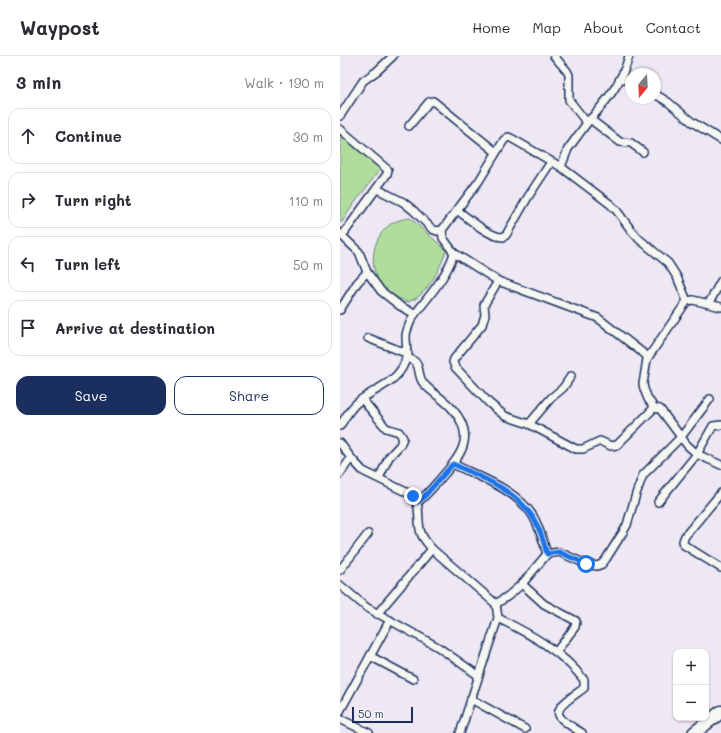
<!DOCTYPE html>
<meta charset="utf-8">
<style>
:root{--surface:#fff;--page:#f2f2f3;--text:#2b2b33;--muted:#7c7c81;--line:#e1e1e2;--accent:#1b2f5e}
body{margin:0;font-family:Mali,sans-serif;background:var(--page);color:var(--text)}
.controls{position:absolute;right:12px;bottom:12px;display:grid;overflow:hidden;border-radius:8px;box-shadow:0 1px 3px #0004}
.controls button{width:36px;height:36px;display:grid;place-items:center;padding:0;border:0;border-bottom:1px solid var(--line);background:var(--surface);color:var(--text);font:20px sans-serif}
.compass{position:absolute;left:285px;top:12px;width:36px;height:36px;border-radius:50%;background:var(--surface);box-shadow:0 1px 3px #0004;rotate:198deg}
.scale{position:absolute;left:12px;bottom:10px;width:61px;box-sizing:border-box;padding-left:4px;border:2px solid #1b2f5e;border-top:0;font-size:11px;line-height:14px;white-space:nowrap;color:#1b2f5e;-webkit-text-stroke:3px #f6f6f2;paint-order:stroke}
.stop{position:absolute;width:12px;height:12px;margin:-9px;border:3px solid #1a73e8;border-radius:50%;background:#fff}
.stop.end{background:#1a73e8;border-color:#fff;box-shadow:0 1px 4px #0008}
.list{margin:0;padding:0;list-style:none}
h2{display:flex;justify-content:space-between;align-items:center;height:52px;margin:0;padding:0 16px;font-size:17px}
h2 small{font-size:13px;font-weight:400;color:var(--muted)}
.list li{display:grid;grid-template-columns:26px 1fr auto;gap:12px;align-items:center;box-sizing:border-box;height:56px;margin:0 8px 8px;padding:0 8px;border:1px solid var(--line);border-radius:12px}
.list b{display:block;font-size:15px;white-space:nowrap}
.list em{font-size:13px;font-style:normal;color:var(--muted)}
.actions{display:flex;gap:8px;padding:12px 16px}
.actions a{flex:1;padding:9px 0;border:1px solid var(--accent);border-radius:12px;text-align:center;font-size:14px;color:var(--accent)}
.actions .main{background:var(--accent);color:#fff}
.icon{flex:none;width:22px;height:22px;fill:none;stroke:currentColor;stroke-width:2;stroke-linecap:round;stroke-linejoin:round}
.map{position:relative;flex:none;width:381px;height:677px;overflow:hidden}
header{display:flex;align-items:center;gap:24px;box-sizing:border-box;height:56px;padding:0 20px;background:var(--surface);border-bottom:1px solid var(--line)}
header strong{font-size:19px}
nav{display:flex;gap:22px;margin-inline-start:auto;font-size:14px}
main{display:flex}
aside{flex:1;background:var(--surface)}
.map>svg:first-child{display:block}
.green{fill:#b0dd9c;stroke:#66867d}
.lines{fill:none;stroke-linecap:round;stroke-linejoin:round}
.minor-casing{stroke:#1b2f5e;stroke-width:10}
.primary-casing{stroke:#1b2f5e;stroke-width:15}
.minor{stroke:#f6f6f2;stroke-width:7}
.primary{stroke:#f6f6f2;stroke-width:12}
.route{stroke:#1a73e8;stroke-width:5}
</style>
<header>
<strong>Waypost</strong>
<nav><a>Home</a><a>Map</a><a>About</a><a>Contact</a></nav>
</header>
<main>
<aside>
<h2>3 min<small>Walk · 190 m</small></h2>
<ul class="list">
<li><svg class="icon" aria-label="ahead" viewBox="0 0 24 24"><path d="M12 20V5M6 11l6-6 6 6"/></svg><div><b>Continue</b></div><em>30 m</em></li>
<li><svg class="icon" aria-label="right" viewBox="0 0 24 24"><path d="M7 20v-9h11M14 6l5 5-5 5"/></svg><div><b>Turn right</b></div><em>110 m</em></li>
<li><svg class="icon" aria-label="left" viewBox="0 0 24 24"><path d="M17 20v-9H6M10 6l-5 5 5 5"/></svg><div><b>Turn left</b></div><em>50 m</em></li>
<li><svg class="icon" aria-label="arrive" viewBox="0 0 24 24"><path d="M6 21V4h12l-3 4 3 4H6"/></svg><div><b>Arrive at destination</b></div></li>
</ul>
<div class="actions"><a class="main">Save</a><a>Share</a></div>
</aside>
<div class="map">
<svg width="381" height="677" viewBox="0 0 381 677">
<rect width="100%" height="100%" fill="#eee8f4"/>
<filter id="ink" filterUnits="userSpaceOnUse"><feTurbulence type="fractalNoise" baseFrequency=".025" numOctaves="2"/><feDisplacementMap in="SourceGraphic" scale="8" xChannelSelector="R" yChannelSelector="G"/><feConvolveMatrix kernelMatrix="1 2 1 2 8 2 1 2 1" color-interpolation-filters="sRGB"/></filter>
<g filter="url(#ink)">
<g class="green">
<path d="M0,73L42,111L13,149L2,166H0Z"/>
<path d="M70,162L106,194C102,209 91,230 79,240C76,243 72,244 68,246C59,243 49,238 42,230C29,214 31,187 45,173C52,165 61,163 70,162Z"/>
</g>
<g class="lines">
<g class="minor-casing">
<g id="minor">
<path d="M214,0L227,15L229,19V44L247,67L228,93L221,111L270,148L277,155L291,174L299,183L328,207L337,221L347,245"/>
<path d="M281,22L291,26"/>
<path d="M315,38L328,46L352,66L381,84"/>
<path d="M0,60L23,25L37,15L53,0"/>
<path d="M250,63L280,86L291,87L303,96"/>
<path d="M247,67C265,47 282,27 289,0"/>
<path d="M69,70L89,46L93,45L156,96"/>
<path d="M0,73L48,114L47,118L2,180"/>
<path d="M37,133L63,146L73,154L92,173L97,175L102,174"/>
<path d="M117,154C128,162 149,181 163,181L166,179L188,141L211,106"/>
<path d="M0,178L19,196L27,216L41,235L60,250L75,258"/>
<path d="M114,197L158,225L258,262L308,301"/>
<path d="M158,225L144,249L145,259L142,269L114,303L113,306L115,311L149,347L165,360L189,368L236,393H243L260,385L271,390L277,389L313,353V350L308,343L304,333L303,328L307,303L347,245L353,244L381,251"/>
<path d="M369,247L381,225"/>
<path d="M0,254L17,227L27,216"/>
<path d="M28,282L68,298"/>
<path d="M67,302C84,306 75,318 84,328C93,338 106,344 114,355C136,382 120,400 101,422C94,430 87,439 78,446"/>
<path d="M22,343L46,372L59,376L63,382L60,389L49,401L39,422"/>
<path d="M313,352L320,353L347,389L357,398L381,409"/>
<path d="M189,368L211,342L223,332L231,320"/>
<path d="M0,370C5,362 10,352 18,346C32,334 52,329 62,312C69,301 66,292 66,279C67,273 70,267 72,262C87,242 107,221 114,197L103,182L102,174L139,125L164,84L168,81L171,82L221,111"/>
<path d="M0,387L11,402L23,415L70,438C83,447 76,463 81,477C83,483 88,488 92,493L156,548L158,562L120,677"/>
<path d="M113,408C141,422 176,433 193,460C200,472 203,485 207,498"/>
<path d="M0,418L11,402"/>
<path d="M381,437L345,480L343,485L344,489L381,512"/>
<path d="M318,446L357,398L373,370L381,369"/>
<path d="M0,514L28,478"/>
<path d="M182,528L204,548L236,565L235,571L216,596"/>
<path d="M0,529L26,551L98,591L139,620"/>
<path d="M156,548L168,540L182,528L207,498L219,496L246,508L257,510L262,508L266,503L283,476L287,469L296,438L303,419L341,381L370,343"/>
<path d="M37,558L92,493"/>
<path d="M158,562C190,578 222,595 244,624V632C238,637 215,650 219,659C221,665 236,673 242,677"/>
<path d="M30,600L73,623"/>
<path d="M131,643L185,673"/>
<path d="M0,655L50,564"/>
<path d="M0,663L29,677"/>
</g>
</g>
<g class="primary-casing">
<path id="primary" d="M354,677L381,656"/>
</g>
<use href="#minor" class="minor"/>
<use href="#primary" class="primary"/>
</g>
</g>
<g class="lines" filter="url(#ink)">
<path class="route" d="M73,440L78,446L83,442L113,408C144,423 181,435 197,469C202,478 204,488 207,498L219,496L246,508"/>
</g>
</svg>
<div class="controls">
<button>+</button>
<button>−</button>
</div>
<svg class="compass" viewBox="-18 -18 36 36"><path d="M0-13l5 13h-10z" fill="#e53935"/><path d="M0 13l5-13h-10z" fill="#7c7c81"/></svg>
<div class="scale">50 m</div>
<div class="stop" style="left:246px;top:508px"></div>
<div class="stop end" style="left:73px;top:440px"></div>
</div>
</main>
